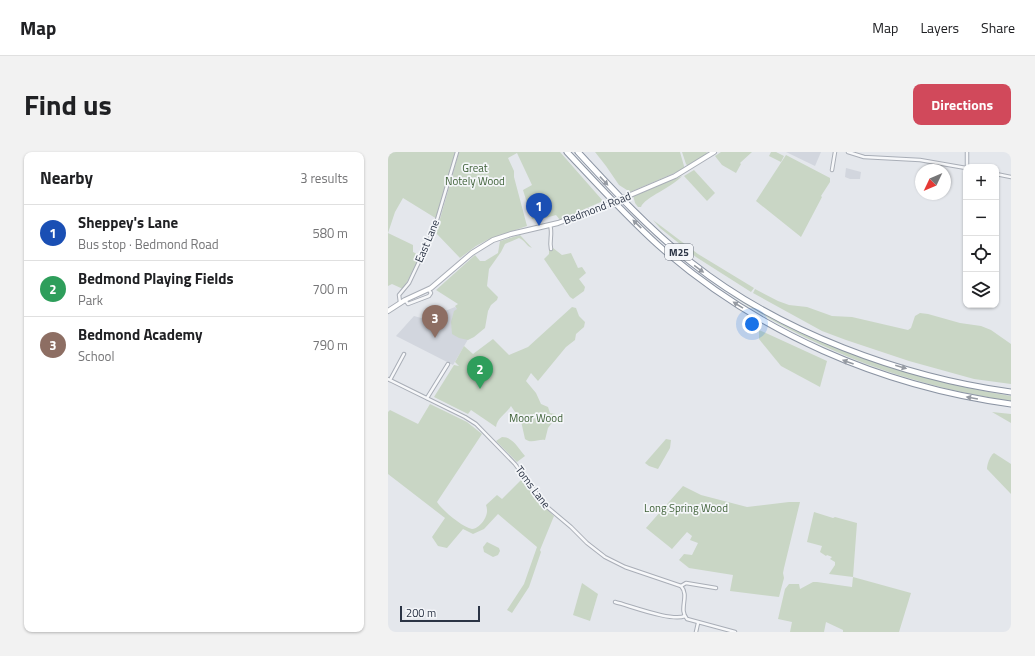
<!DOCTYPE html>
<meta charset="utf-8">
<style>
:root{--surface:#fff;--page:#f2f2f2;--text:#202124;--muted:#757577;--line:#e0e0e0;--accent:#d1495b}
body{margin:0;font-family:"Titillium Web",sans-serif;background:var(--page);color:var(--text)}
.controls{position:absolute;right:12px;top:12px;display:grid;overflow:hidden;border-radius:8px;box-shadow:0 1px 3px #0004}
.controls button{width:36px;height:36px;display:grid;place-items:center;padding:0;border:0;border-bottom:1px solid var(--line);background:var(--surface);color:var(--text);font:20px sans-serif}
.compass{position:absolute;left:527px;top:12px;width:36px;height:36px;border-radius:50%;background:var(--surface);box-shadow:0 1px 3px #0004;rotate:226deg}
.scale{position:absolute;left:12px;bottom:10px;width:80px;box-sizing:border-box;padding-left:4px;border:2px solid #2b3445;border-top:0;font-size:11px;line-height:14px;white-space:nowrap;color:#2b3445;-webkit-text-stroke:3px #f4f6f9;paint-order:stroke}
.you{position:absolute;left:364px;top:172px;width:14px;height:14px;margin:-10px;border:3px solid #fff;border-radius:50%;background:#1a73e8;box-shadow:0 0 0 6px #1a73e833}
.badge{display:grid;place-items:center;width:26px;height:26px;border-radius:50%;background:var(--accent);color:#fff;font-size:13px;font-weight:700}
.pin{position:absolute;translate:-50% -33px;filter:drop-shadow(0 1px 2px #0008)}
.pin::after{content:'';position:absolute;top:21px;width:14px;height:12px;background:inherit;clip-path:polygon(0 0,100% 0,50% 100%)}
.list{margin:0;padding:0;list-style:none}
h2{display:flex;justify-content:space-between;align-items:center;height:52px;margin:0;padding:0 16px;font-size:17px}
h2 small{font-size:13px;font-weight:400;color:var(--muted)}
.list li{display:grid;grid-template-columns:26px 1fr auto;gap:12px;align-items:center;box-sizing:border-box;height:56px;padding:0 16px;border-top:1px solid var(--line)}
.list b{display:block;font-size:15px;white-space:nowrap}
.list p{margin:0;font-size:13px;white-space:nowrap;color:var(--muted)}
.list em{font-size:13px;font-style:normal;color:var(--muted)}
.icon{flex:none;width:22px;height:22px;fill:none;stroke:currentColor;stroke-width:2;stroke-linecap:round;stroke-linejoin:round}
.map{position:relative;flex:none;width:623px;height:480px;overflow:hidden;border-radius:8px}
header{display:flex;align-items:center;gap:24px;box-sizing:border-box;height:56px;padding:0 20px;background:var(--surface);border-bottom:1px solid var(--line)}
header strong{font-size:19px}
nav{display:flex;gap:22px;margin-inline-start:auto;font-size:14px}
.intro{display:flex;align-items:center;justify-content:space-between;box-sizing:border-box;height:96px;padding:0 24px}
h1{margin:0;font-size:28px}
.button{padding:10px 18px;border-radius:8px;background:var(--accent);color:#fff;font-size:14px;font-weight:700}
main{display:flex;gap:24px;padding:0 24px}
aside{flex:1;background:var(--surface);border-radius:8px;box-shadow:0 1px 3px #0004}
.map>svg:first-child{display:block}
.built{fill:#d2d6de}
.green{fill:#c9d6c5}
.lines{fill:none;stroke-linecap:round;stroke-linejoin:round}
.street-casing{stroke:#a9aeb7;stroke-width:4.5}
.secondary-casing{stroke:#a9aeb7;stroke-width:6}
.highway-casing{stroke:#8b94a3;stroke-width:7}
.street{stroke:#f7f8fa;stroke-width:2.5}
.secondary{stroke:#fff;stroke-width:4}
.highway{stroke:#fff;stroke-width:5}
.secondary-bridge-casing{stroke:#a9aeb7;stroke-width:6;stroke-linecap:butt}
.secondary-bridge{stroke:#fff;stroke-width:4}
.oneway{fill:#959aa2}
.labels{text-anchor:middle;stroke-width:3.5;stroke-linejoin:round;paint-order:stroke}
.shield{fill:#f4f6f9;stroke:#676e7b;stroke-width:1}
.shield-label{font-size:10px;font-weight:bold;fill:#2b3445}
.park-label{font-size:11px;fill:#3f6138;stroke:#f4f6f9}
.street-label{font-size:11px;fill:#2b3445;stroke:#f4f6f9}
</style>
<header>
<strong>Map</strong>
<nav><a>Map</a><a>Layers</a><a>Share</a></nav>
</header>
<div class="intro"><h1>Find us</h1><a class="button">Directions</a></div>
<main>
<aside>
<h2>Nearby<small>3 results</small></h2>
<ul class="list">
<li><span class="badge" style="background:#1a4fb4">1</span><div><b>Sheppey's Lane</b><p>Bus stop · Bedmond Road</p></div><em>580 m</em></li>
<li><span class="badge" style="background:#2e9e5b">2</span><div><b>Bedmond Playing Fields</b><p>Park</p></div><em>700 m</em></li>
<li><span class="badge" style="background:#8d6e63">3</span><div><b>Bedmond Academy</b><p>School</p></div><em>790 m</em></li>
</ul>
</aside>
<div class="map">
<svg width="623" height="480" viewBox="0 0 623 480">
<rect width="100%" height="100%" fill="#e4e7ec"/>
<g class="built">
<path d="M398,0H433L427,14Z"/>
<path d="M458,16L473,20L472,27H462L457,25Z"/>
<path d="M67,155L89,172L65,213L8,184L26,164L37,167Z"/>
</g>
<g class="green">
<path d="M0,0H67L49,67L15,46L7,60L0,81L25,93V100L33,104L15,137L4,132L0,134Z"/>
<path d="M71,0H172L215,49L172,68L168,63L150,68L144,67L135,38L144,33L129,1L120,6L126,19V25L139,74L101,87L88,94L72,106L48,81Z"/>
<path d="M207,0H292L296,14V17L242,40L231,33L218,14Z"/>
<path d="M294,0H320L318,1L319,3L300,14L298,12Z"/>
<path d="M333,0H364L352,11L353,12L348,21L334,13L327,4Z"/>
<path d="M383,0H388L396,4L393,10L381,4Z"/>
<path d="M398,3L442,26V30L433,44L434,45L413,85L368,49Z"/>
<path d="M306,18L327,41L319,49L296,24Z"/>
<path d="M294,24C285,35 257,45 253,55H250L247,51L245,43Z"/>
<path d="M265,68L310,102L366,136L363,140L308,105L272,76Z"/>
<path d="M132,83L144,96C138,94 137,88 131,86L117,92L113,100L101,117L99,134L110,145L109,148L103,153L100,159L97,176L86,185L80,188L71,186L64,182L63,170L66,159L69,157L67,154L70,152L48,138L87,103L92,109H97L110,101L112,89Z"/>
<path d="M165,96L174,103L183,101L190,116L194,115L198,121L191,127L197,135L196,139L185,147L182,145L156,107L161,102V98Z"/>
<path d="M367,137L390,149L401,153L419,155L444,164L464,165L520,178L523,176L527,164L532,161L540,162L572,171L593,174L603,178L623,192V232L586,227L521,209L458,188L434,179L365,141Z"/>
<path d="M343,143C432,196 521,227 623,244V249C522,234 428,199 343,143Z"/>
<path d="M184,155L188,156L191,164L197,170L196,175L188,182L187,188L178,195L150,229L143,221L138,229L148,241L153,252L160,255L162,261L167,262L169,264L160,276L157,288C150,287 143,292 137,287L133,269L123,254C119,261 109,266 108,275L83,258L80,262L46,245L66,213L71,214L67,210L76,194L85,202L105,187L121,203L140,195Z"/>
<path d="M371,178L439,209L432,235L393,214L371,187Z"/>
<path d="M42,252L79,270L94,282L49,350C54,358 74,375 84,377C88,377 94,372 96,368C99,363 100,359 98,353L109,343L114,347L135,326L148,346L166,364L152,398L153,400L141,435L124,461L119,458L136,432L149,395L110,362L96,377L85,382L75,377L59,396L50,394L44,385L57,366L0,322V260L2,258L30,272Z"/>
<path d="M604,260L623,262V271Z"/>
<path d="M114,285C125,285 130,296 137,304L129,310L108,289Z"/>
<path d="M278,287L283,288L282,296L270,317L261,314L257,311Z"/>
<path d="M606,301L623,312V342L599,317C599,312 602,304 606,301Z"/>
<path d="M295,334L313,343L359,355L401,350H412L396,416L395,421L396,426L391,445L342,439L345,423L301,416L291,408L296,402L304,403L310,391L302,388L304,384L299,380L284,397L258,376Z"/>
<path d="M426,360L445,366L447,365L469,371L465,425L523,441L511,480H455V478L438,470L436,480H402L404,470L390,467L397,437L401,432H411L412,437L425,430H429L464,435L465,425L441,422L447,413V410L442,407L444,405L439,403L438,404L432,400L434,394L419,390Z"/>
<path d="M99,390L111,396L112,399L110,403L105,405L96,400L95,395Z"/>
<path d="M194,431L210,442L202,469L185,463Z"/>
</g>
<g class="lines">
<g class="street-casing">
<g id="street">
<path d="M460,0L476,5L532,8L578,16"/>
<path d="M579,0V15"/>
<path d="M444,18L447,0"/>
<path d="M608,22L623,25"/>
<path d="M162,73C165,82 161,88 163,97"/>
<path d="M17,148L20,152L41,144L43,141L41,138"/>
<path d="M12,150L11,143L21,131L46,78L69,0"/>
<path d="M0,227L77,265L88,272L127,312L158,354L183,375L199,391L217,405L237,415L293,434C302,444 290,457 299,467L347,480"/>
<path d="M2,228L16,202"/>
<path d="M39,246L60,212"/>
<path d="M293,434L298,431L328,436"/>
<path d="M227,450C243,454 284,470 297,464"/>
<path d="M308,480L310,471"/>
</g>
</g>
<g class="secondary-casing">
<g id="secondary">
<path d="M240,44L287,24L326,0"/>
<path d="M0,159L17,148L43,136L84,101L105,88L123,82L170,71L218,53"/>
</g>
</g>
<g class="highway-casing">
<g id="highway">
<path d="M179,0C209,32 238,64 270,93C370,181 492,234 623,252"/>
<path d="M190,0C226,39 262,78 304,111C391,180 514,225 623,240"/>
</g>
</g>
<use href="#street" class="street"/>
<use href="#secondary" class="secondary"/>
<use href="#highway" class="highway"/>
<g class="secondary-bridge-casing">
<path id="secondary-bridge" d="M218,53L240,44"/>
</g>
<use href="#secondary-bridge" class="secondary-bridge"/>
</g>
<defs><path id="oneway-solid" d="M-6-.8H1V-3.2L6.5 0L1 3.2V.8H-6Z"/></defs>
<g class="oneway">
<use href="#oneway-solid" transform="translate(216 29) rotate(47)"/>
<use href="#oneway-solid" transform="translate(249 72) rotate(-136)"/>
<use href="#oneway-solid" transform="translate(311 117) rotate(36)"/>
<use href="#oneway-solid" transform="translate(350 153) rotate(-148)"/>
<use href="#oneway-solid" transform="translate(460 210) rotate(-160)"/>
<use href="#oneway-solid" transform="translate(513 215) rotate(16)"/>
<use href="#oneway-solid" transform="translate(584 246) rotate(-170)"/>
</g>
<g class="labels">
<rect class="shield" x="277" y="92" width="28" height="16" rx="3"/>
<g class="shield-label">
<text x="291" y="104">M25</text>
</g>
<g class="park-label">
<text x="87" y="20">Great<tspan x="87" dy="13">Notely Wood</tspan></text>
<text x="148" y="270">Moor Wood</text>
<text x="298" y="360">Long Spring Wood</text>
</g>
<g class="street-label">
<text transform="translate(209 56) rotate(-21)" y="4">Bedmond Road</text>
<text transform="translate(39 89) rotate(-67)" y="4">East Lane</text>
<text transform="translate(145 335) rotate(53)" y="4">Toms Lane</text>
</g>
</g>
</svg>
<div class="controls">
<button>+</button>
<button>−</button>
<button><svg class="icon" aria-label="locate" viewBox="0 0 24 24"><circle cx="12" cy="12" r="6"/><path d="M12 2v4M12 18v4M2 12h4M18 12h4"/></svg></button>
<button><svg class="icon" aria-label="layers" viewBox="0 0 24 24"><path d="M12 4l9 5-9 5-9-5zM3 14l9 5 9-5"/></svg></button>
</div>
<svg class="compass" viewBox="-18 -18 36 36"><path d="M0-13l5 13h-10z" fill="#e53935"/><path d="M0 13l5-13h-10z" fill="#757577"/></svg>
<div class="scale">200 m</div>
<div class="you"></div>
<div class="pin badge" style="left:151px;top:74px;background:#1a4fb4">1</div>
<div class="pin badge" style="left:92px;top:237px;background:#2e9e5b">2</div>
<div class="pin badge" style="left:47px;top:186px;background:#8d6e63">3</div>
</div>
</main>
